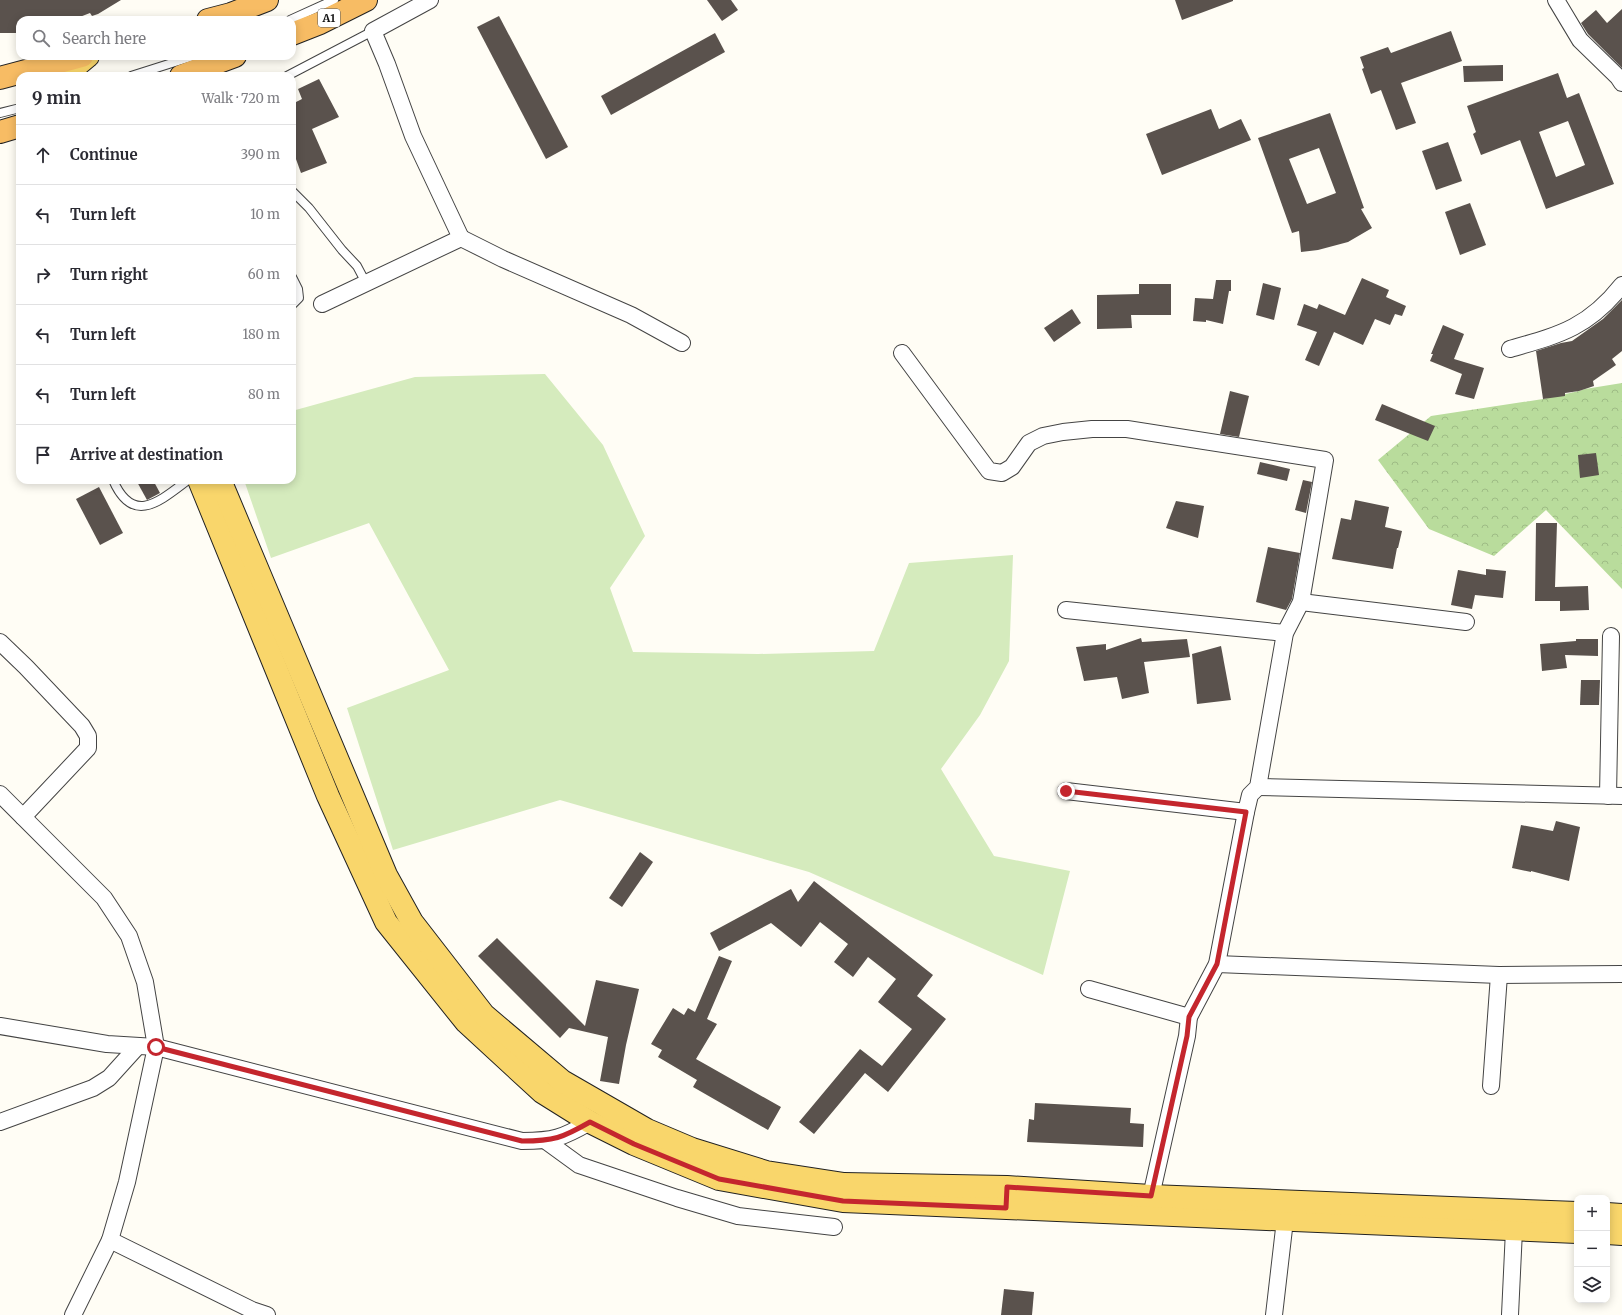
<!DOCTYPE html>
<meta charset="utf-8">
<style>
:root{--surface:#fff;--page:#f2f2f3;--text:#2b2b33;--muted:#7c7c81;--line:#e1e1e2}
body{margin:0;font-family:Merriweather,serif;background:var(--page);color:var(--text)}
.controls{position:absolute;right:12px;bottom:12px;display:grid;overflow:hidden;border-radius:8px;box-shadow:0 2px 10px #0003}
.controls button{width:36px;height:36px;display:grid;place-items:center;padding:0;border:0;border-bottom:1px solid var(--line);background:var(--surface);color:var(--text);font:20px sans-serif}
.stop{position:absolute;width:12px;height:12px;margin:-9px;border:3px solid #c4262e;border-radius:50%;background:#fff}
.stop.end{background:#c4262e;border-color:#fff;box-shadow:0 1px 4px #0008}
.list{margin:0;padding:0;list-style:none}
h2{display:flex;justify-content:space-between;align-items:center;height:52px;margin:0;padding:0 16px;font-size:17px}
h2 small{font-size:13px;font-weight:400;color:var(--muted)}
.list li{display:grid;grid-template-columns:26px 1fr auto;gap:12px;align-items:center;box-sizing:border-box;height:60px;padding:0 16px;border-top:1px solid var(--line)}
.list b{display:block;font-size:15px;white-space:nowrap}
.list em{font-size:13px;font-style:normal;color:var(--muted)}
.icon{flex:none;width:22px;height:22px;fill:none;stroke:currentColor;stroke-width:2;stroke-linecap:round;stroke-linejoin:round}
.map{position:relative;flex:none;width:1622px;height:1315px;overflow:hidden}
.search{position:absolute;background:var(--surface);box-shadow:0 2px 10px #0003;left:16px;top:16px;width:280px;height:44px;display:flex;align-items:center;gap:10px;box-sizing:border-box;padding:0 14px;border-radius:12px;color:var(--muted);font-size:15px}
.panel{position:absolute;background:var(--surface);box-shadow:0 2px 10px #0003;left:16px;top:72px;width:280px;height:412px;border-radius:12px}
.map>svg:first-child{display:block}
.grass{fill:#d5ebbd}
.forest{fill:url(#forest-crowns)}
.building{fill:#5a524d;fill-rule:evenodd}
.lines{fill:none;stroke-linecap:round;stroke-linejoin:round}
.service-casing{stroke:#444;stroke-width:10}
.minor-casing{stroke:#444;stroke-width:18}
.primary-casing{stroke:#222;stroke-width:24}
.trunk-casing{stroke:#222;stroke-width:24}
.service{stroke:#fff;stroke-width:8}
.minor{stroke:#fff;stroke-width:16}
.primary{stroke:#f9d66b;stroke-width:22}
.trunk{stroke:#f7bc64;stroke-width:22}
.route{stroke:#c4262e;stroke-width:5}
.labels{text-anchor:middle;stroke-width:4;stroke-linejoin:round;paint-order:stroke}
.shield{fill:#fff;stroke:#585858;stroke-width:1}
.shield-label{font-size:11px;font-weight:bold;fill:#111}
</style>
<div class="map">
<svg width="1622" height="1315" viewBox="0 0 1622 1315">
<defs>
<pattern id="forest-crowns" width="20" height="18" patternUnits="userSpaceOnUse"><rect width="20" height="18" fill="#b9dc9c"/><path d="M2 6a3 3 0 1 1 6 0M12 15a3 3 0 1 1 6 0" fill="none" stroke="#9ebc85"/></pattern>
</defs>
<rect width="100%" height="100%" fill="#fffdf5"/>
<path class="grass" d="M545,374L603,445L645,536L610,588L633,652L758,654L874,651L909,563L1013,555L1009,661L980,715L941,769L994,856L1070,871L1043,975L809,872L560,800L393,850L347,708L449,670L369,523L271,558L244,480H292V411L415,377Z"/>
<path class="forest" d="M1622,383V589L1546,510L1494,556L1429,529L1378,460L1431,416L1543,399L1579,391L1585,389Z"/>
<g class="building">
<path d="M0,0H121L98,14L92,16L90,13L72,20H20V33H0Z"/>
<path d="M707,0H731L738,10L722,21Z"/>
<path d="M1175,0H1233V1L1182,20Z"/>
<path d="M1622,9V68L1588,34L1581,23L1596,10L1607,23Z"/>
<path d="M499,16L568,147L546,159L477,27Z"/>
<path d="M1451,31L1462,61L1401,83L1416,123L1396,130L1381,90L1371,94L1362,69L1364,68L1360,57L1388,47L1391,53Z"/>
<path d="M715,33L725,52L611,115L601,96Z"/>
<path d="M1503,65V81L1464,82L1463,66Z"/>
<path d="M1558,73L1567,98L1579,93L1614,184L1546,209L1520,140L1481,155L1473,134L1476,132L1467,106ZM1568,121L1585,165L1556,177L1539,132Z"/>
<path d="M319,79L339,117L312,129L327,163L301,173L292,148V104L302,99L298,89Z"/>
<path d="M1211,109L1219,129L1241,119L1251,140L1162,175L1146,134Z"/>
<path d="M1330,113L1364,208L1361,209L1372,228L1348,242L1318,250L1301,252L1299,231L1292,233L1258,138ZM1319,148L1336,193L1307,204L1289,159Z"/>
<path d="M1448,142L1462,181L1436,190L1422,151Z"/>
<path d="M1470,203L1486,245L1460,255L1445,212Z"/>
<path d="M1362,278L1389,290L1386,297L1406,306L1402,316L1395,314L1390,325L1375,319L1363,345L1334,332L1319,366L1305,360L1317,332L1297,325L1304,304L1317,309L1319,304L1345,315Z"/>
<path d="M1216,280H1231V291H1229L1223,324L1206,320V322L1193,321L1195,298L1213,299Z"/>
<path d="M1263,283L1281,288L1274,320L1256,315Z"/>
<path d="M1139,284H1171V315H1131L1132,328L1097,329V295L1139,294Z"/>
<path d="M1622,300V351L1612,359L1616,365L1593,381L1594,386L1579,391L1565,393V396L1543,399L1536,351L1561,343L1572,341L1603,319Z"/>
<path d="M1072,309L1081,323L1054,342L1044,328Z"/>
<path d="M1443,325L1464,334L1454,359L1484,368L1474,399L1455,394L1462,374L1430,361L1433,354H1431Z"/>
<path d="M1230,391L1249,396L1239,437L1220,434Z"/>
<path d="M1382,404L1435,426L1428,441L1375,420Z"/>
<path d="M1596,453L1599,475L1580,478L1578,455Z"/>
<path d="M1260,462L1290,469L1287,481L1257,474Z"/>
<path d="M136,480H153L160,493L147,500Z"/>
<path d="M1303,480L1312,482L1306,513L1295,510Z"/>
<path d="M99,487L123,533L100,545L76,499Z"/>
<path d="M1355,500L1389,507L1385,527L1402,531L1398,548H1397L1393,569L1332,559L1341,518L1351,520Z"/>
<path d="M1176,501L1204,506L1198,538L1166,528Z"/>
<path d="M1536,523H1557L1555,587L1588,586L1589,610L1560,611V601H1535Z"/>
<path d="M1268,547L1300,553L1292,599L1286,610L1256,602Z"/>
<path d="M1486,569L1506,571L1503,598L1475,595L1472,609L1451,605L1458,570L1486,575Z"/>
<path d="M1141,638L1142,642L1187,639L1190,657L1144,662L1149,693L1122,699L1117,677L1084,681L1076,647L1106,644V650Z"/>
<path d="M1576,639H1598V656L1565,655L1567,668L1542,671L1540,644L1576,641Z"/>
<path d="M1221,646L1231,700L1197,704L1192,654Z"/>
<path d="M1581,680H1600L1599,705H1580Z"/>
<path d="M1556,821L1580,827L1569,881L1531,871V872L1512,868L1521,825L1553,831Z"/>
<path d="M640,852L653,862L622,907L609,898Z"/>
<path d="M814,881L933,975L917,996L946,1019L888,1092L865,1073L814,1134L799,1122L860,1049L882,1066L912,1029L878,1002L896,979L868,957L853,977L834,962L848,944L820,922L801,947L771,923L719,951L710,933L791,889L798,902Z"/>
<path d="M497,938L585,1026L596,980L639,989L626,1045L619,1084L600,1081L608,1037L569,1028L560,1038L478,956Z"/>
<path d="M719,956L732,961L707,1019L717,1024L696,1059L781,1107L768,1130L693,1087L697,1080L658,1057L662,1050L651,1044L673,1008L684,1015L688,1008L695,1012Z"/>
<path d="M1035,1103L1131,1108L1130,1123L1144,1124L1143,1147L1027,1142L1029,1119L1034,1120Z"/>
<path d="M1004,1289L1034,1292L1032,1315H1001Z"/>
</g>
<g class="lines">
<g class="service-casing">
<g id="service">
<path d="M290,20L334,0"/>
<path d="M131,76L194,56"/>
<path d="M287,76L373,31"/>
<path d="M0,113L20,108"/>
<path d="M292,191L309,208L342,250L357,266L366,283"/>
<path d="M292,277L298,289L299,298L292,305"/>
<path d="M113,480C133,526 160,501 188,480"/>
</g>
</g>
<g class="minor-casing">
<g id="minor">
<path d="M1556,0L1580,40L1618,77L1622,83"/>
<path d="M461,238L503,259L631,315L682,343"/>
<path d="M322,304L461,238L413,136L387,64L373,31L430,0"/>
<path d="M1510,349C1559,335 1588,328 1622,285"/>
<path d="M902,353L989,471L1002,473L1012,467L1029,443L1043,436L1063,432L1092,429H1127L1325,460L1301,602L1285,633L1258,787L1250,795L1246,812L1217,964L1189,1017L1187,1036L1151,1196"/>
<path d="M1301,602L1466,622"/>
<path d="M1066,610L1285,633"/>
<path d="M0,642L26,667L82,726L88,736V748L23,817"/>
<path d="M1258,787L1622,796"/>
<path d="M1066,791L1246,812"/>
<path d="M0,794L104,898L129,936L145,982L156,1047L127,1182L110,1240L73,1315"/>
<path d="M1608,796L1611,636"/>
<path d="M1217,964L1499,975L1622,974"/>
<path d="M1089,989L1189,1017"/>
<path d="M0,1026L107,1044L156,1047L522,1141C554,1141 562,1138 590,1122"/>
<path d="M1491,1086L1499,975"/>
<path d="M0,1122L93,1088L109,1078L138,1046"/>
<path d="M546,1141L579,1165L677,1198L738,1216L834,1227"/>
<path d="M110,1240L252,1310L267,1315"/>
<path d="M1274,1315L1285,1220"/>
<path d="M1510,1315L1514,1230"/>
</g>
</g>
<g class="primary-casing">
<g id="primary">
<path d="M64,76L88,56"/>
<path d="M199,480L328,796L386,922L466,1022L542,1092L590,1122L634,1144L719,1179L843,1201L1577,1232"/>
<path d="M220,480L386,875L412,922L484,1015L562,1081L647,1130L692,1149L766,1172L844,1184L1007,1187L1151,1196L1577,1213"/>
<path d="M1607,1214L1622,1215"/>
<path d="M1607,1233L1622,1234"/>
</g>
</g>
<g class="trunk-casing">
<g id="trunk">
<path d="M208,20L231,14L267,0"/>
<path d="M292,34L320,23L366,0"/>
<path d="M181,76L235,56"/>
<path d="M0,78L82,56"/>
<path d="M0,132L20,126"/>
</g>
</g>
<use href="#service" class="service"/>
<use href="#minor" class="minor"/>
<use href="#primary" class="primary"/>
<use href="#trunk" class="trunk"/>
</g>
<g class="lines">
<path class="route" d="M156,1047L522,1141C554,1141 562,1138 590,1122L634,1144L719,1179L843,1201L1006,1208L1007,1187L1151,1196L1187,1036L1189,1017L1217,964L1246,812L1066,791"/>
</g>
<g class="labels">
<rect class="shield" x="318" y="9" width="22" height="18" rx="3"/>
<g class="shield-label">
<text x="329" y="22">A1</text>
</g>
</g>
</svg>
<div class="controls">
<button>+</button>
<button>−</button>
<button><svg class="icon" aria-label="layers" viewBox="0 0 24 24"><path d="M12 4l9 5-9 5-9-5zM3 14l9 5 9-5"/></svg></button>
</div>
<div class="stop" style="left:156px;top:1047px"></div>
<div class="stop end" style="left:1066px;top:791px"></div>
<div class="search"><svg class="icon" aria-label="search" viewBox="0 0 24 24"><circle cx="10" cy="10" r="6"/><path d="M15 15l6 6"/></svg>Search here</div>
<section class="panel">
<h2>9 min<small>Walk · 720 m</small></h2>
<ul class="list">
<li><svg class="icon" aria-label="ahead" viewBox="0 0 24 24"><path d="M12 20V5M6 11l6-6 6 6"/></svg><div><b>Continue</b></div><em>390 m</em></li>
<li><svg class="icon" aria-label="left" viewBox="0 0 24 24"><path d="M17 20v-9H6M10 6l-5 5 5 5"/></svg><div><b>Turn left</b></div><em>10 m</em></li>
<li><svg class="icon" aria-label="right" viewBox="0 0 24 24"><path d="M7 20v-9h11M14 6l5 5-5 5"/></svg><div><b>Turn right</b></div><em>60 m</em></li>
<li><svg class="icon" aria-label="left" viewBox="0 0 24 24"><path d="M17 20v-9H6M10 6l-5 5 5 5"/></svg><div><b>Turn left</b></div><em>180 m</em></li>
<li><svg class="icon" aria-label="left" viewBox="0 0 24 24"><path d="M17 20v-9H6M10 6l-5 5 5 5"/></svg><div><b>Turn left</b></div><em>80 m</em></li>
<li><svg class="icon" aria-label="arrive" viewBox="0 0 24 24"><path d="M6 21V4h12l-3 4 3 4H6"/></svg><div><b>Arrive at destination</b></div></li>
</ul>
</section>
</div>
